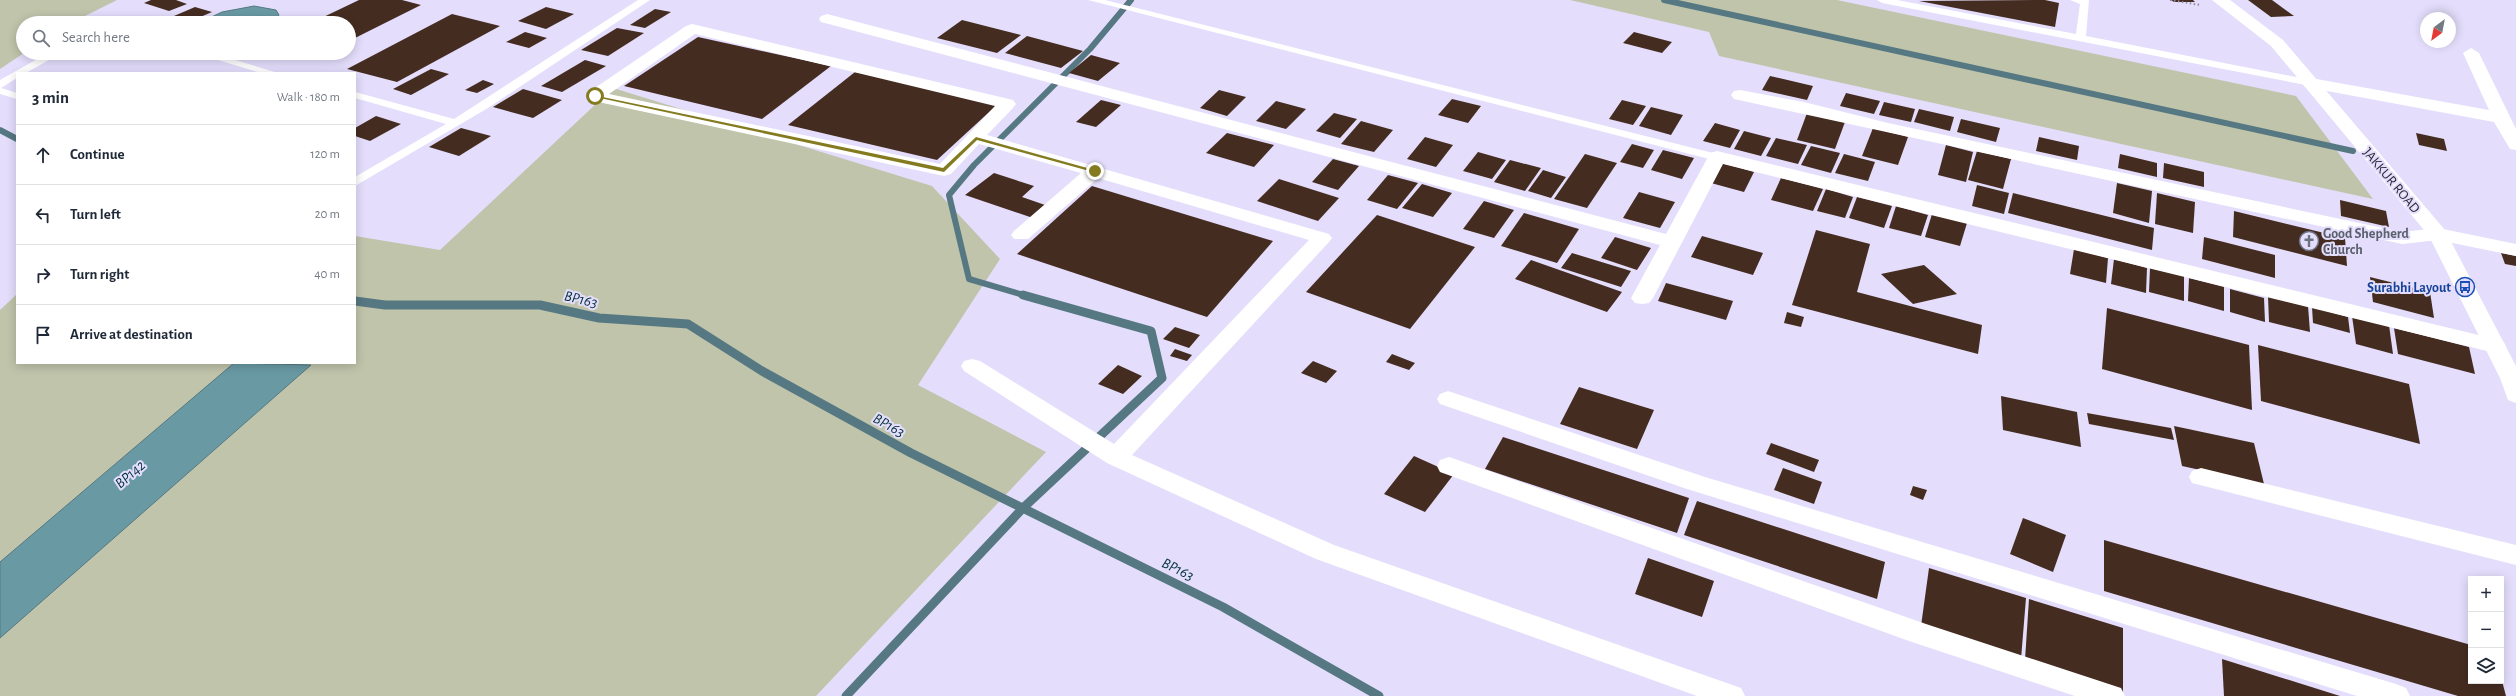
<!DOCTYPE html>
<meta charset="utf-8">
<style>
:root{--surface:#fff;--page:#f2f2f3;--text:#1f2937;--muted:#747a83;--line:#e0e1e3}
body{margin:0;font-family:"Alegreya Sans",sans-serif;background:var(--page);color:var(--text)}
.controls{position:absolute;right:12px;bottom:12px;display:grid;overflow:hidden;border-radius:0px;box-shadow:0 2px 10px #0003}
.controls button{width:36px;height:36px;display:grid;place-items:center;padding:0;border:0;border-bottom:1px solid var(--line);background:var(--surface);color:var(--text);font:20px sans-serif}
.compass{position:absolute;left:2420px;top:12px;width:36px;height:36px;border-radius:50%;background:var(--surface);box-shadow:0 2px 10px #0003;rotate:212deg}
.stop{position:absolute;width:12px;height:12px;margin:-9px;border:3px solid #847b21;border-radius:50%;background:#fff}
.stop.end{background:#847b21;border-color:#fff;box-shadow:0 1px 4px #0008}
.list{margin:0;padding:0;list-style:none}
h2{display:flex;justify-content:space-between;align-items:center;height:52px;margin:0;padding:0 16px;font-size:17px}
h2 small{font-size:13px;font-weight:400;color:var(--muted)}
.list li{display:grid;grid-template-columns:26px 1fr auto;gap:12px;align-items:center;box-sizing:border-box;height:60px;padding:0 16px;border-top:1px solid var(--line)}
.list b{display:block;font-size:15px;white-space:nowrap}
.list em{font-size:13px;font-style:normal;color:var(--muted)}
.icon{flex:none;width:22px;height:22px;fill:none;stroke:currentColor;stroke-width:2;stroke-linecap:round;stroke-linejoin:round}
.map{position:relative;flex:none;width:2516px;height:696px;overflow:hidden}
.search{position:absolute;background:var(--surface);box-shadow:0 2px 10px #0003;left:16px;top:16px;width:340px;height:44px;display:flex;align-items:center;gap:10px;box-sizing:border-box;padding:0 14px;border-radius:22px;color:var(--muted);font-size:15px}
.panel{position:absolute;background:var(--surface);box-shadow:0 2px 10px #0003;left:16px;top:72px;width:340px;height:292px;border-radius:0px}
.map>svg:first-child{display:block}
.green{fill:#c0c4ab}
.water{fill:#699aa4;stroke:#567882}
.lines{fill:none;stroke-linecap:round;stroke-linejoin:round}
.stream-far1{stroke:#567882;stroke-width:6}
.stream{stroke:#567882;stroke-width:9}
.building{fill:#452c21}
.path{stroke:#928da4;stroke-width:2;stroke-dasharray:1.5 2.5;stroke-linecap:butt}
.lane{fill:#fff;fill-rule:evenodd}
.street{fill:#fff;fill-rule:evenodd}
.secondary{fill:#fff;fill-rule:evenodd}
.route{fill:#847b21}
.labels{text-anchor:middle;stroke-width:4;stroke-linejoin:round;paint-order:stroke}
.street-label{font-size:14px;fill:#2a2733;stroke:#e4defc}
.worship-label{font-size:14px;font-weight:bold;fill:#5b616d;stroke:#e4defc;text-anchor:start}
.transit-label{font-size:14px;font-weight:bold;fill:#164399;stroke:#e4defc;text-anchor:end}
.water-label{font-size:15px;font-style:italic;fill:#003038;stroke:#e4defc}
</style>
<div class="map">
<svg width="2516" height="696" viewBox="0 0 2516 696">
<rect width="100%" height="100%" fill="#e4defc"/>
<g class="green">
<path d="M0,0H117L71,23H23L24,53L0,69Z"/>
<path d="M1570,0H1837L2296,96L2373,199L1719,56L1709,32Z"/>
<path d="M613,88L932,186L1000,259L918,385L1046,452L816,696H0V310L17,294V363H355V236L440,250Z"/>
</g>
<g class="water">
<path d="M254,6L276,10L279,15L273,23H199L222,12Z"/>
<path d="M234,363L311,365L0,638V562Z"/>
</g>
<g class="lines">
<g class="stream-far1">
<path d="M1664,0L2353,151"/>
<path d="M0,130L17,139"/>
<path d="M1027,296L969,279L949,195L974,165L1090,49L1131,0"/>
</g>
<g class="stream">
<path d="M355,301L385,305H540L599,318L688,324L762,371L911,453L1223,607L1379,696"/>
<path d="M846,696L1023,508L1162,378L1151,331L1023,295"/>
</g>
</g>
<g class="building">
<path d="M151,0H176L187,4L169,11L144,3Z"/>
<path d="M359,0H402L421,5L349,41V23H311Z"/>
<path d="M2045,0L2059,3L2055,27L1919,1Z"/>
<path d="M2171,0H2193L2195,2H2174Z"/>
<path d="M2248,0H2272L2294,16L2271,17Z"/>
<path d="M195,7L212,12L191,21L174,16Z"/>
<path d="M546,7L574,14L546,29L518,21Z"/>
<path d="M655,9L671,12L645,28L630,25Z"/>
<path d="M452,14L500,26L397,82L347,69Z"/>
<path d="M962,20L1021,35L997,53L937,38Z"/>
<path d="M617,28L644,33L608,56L581,50Z"/>
<path d="M525,32L547,38L529,48L506,42Z"/>
<path d="M1634,32L1672,42L1662,53L1623,43Z"/>
<path d="M1027,36L1083,51L1061,68L1005,53Z"/>
<path d="M698,37L831,66L762,119L624,86Z"/>
<path d="M292,53H324L312,59Z"/>
<path d="M1091,55L1120,63L1098,81L1069,73Z"/>
<path d="M585,60L606,66L562,92L541,86Z"/>
<path d="M431,69L449,74L411,95L393,89Z"/>
<path d="M855,72L999,103L937,160L788,125Z"/>
<path d="M1770,76L1813,86L1807,100L1762,90Z"/>
<path d="M483,80L494,84L477,93L465,90Z"/>
<path d="M523,89L562,100L533,118L493,107Z"/>
<path d="M1219,90L1246,97L1227,116L1200,108Z"/>
<path d="M1846,93L1880,101L1874,114L1840,106Z"/>
<path d="M1452,99L1481,106L1468,123L1438,115Z"/>
<path d="M1101,100L1121,105L1096,127L1076,122Z"/>
<path d="M1622,100L1646,106L1633,125L1609,119Z"/>
<path d="M1276,101L1306,109L1286,129L1256,121Z"/>
<path d="M1884,102L1915,109L1911,122L1879,115Z"/>
<path d="M1651,107L1683,115L1671,135L1639,126Z"/>
<path d="M1919,109L1954,117L1950,131L1914,122Z"/>
<path d="M1334,113L1357,119L1340,138L1316,131Z"/>
<path d="M1807,113L1845,122L1835,149L1797,140Z"/>
<path d="M376,116L401,124L370,141L355,136V128Z"/>
<path d="M1961,119L2000,128L1996,142L1957,132Z"/>
<path d="M1361,121L1393,130L1374,152L1341,144Z"/>
<path d="M1715,123L1740,130L1730,148L1703,141Z"/>
<path d="M461,128L491,136L459,156L429,147Z"/>
<path d="M1873,128L1908,137L1898,165L1862,156Z"/>
<path d="M1744,131L1771,138L1761,156L1734,149Z"/>
<path d="M1227,133L1274,145L1254,167L1206,153Z"/>
<path d="M2416,133L2444,139L2447,151L2419,145Z"/>
<path d="M1425,137L1453,145L1436,167L1407,159Z"/>
<path d="M2039,137L2079,146L2077,160L2036,151Z"/>
<path d="M1776,138L1807,145L1798,164L1766,156Z"/>
<path d="M1632,144L1654,150L1643,168L1620,162Z"/>
<path d="M1946,145L1973,152L1966,182L1938,175Z"/>
<path d="M1811,146L1840,153L1831,173L1801,165Z"/>
<path d="M1663,150L1694,158L1682,179L1651,170Z"/>
<path d="M1977,151L2011,159L2003,189L1968,180Z"/>
<path d="M1478,152L1506,160L1492,179L1463,171Z"/>
<path d="M1585,154L1617,163L1587,208L1554,199Z"/>
<path d="M1844,154L1875,162L1868,181L1835,173Z"/>
<path d="M2120,154L2157,163V177L2118,168Z"/>
<path d="M1333,159L1359,166L1338,190L1312,182Z"/>
<path d="M1510,160L1541,168L1525,191L1494,182Z"/>
<path d="M1722,163L1754,172L1744,192L1711,183Z"/>
<path d="M2164,163L2204,172V187L2163,178Z"/>
<path d="M1543,170L1566,177L1551,198L1528,191Z"/>
<path d="M994,173L1034,186L1022,197L1048,206L1033,218L965,195Z"/>
<path d="M1388,175L1418,183L1397,209L1367,200Z"/>
<path d="M1781,178L1823,189L1813,211L1771,200Z"/>
<path d="M1279,179L1339,198L1318,221L1257,201Z"/>
<path d="M2117,183L2152,191L2149,223L2113,213Z"/>
<path d="M1422,184L1452,193L1433,217L1402,208Z"/>
<path d="M1977,185L2009,193L2004,214L1972,206Z"/>
<path d="M1092,186L1273,241L1207,317L1017,254Z"/>
<path d="M1826,189L1853,197L1845,218L1817,211Z"/>
<path d="M1639,192L1675,202L1660,228L1623,218Z"/>
<path d="M2013,193L2154,228L2152,250L2008,213Z"/>
<path d="M2157,193L2195,202L2193,233L2155,224Z"/>
<path d="M1857,197L1892,206L1884,228L1849,218Z"/>
<path d="M2340,200L2386,211L2389,227L2341,216Z"/>
<path d="M1484,201L1514,210L1494,238L1463,229Z"/>
<path d="M1896,206L1928,215L1921,236L1889,228Z"/>
<path d="M2234,211L2345,238L2347,266L2233,237Z"/>
<path d="M1524,213L1579,229L1557,263L1501,246Z"/>
<path d="M1932,214L1967,223L1960,246L1925,237Z"/>
<path d="M1377,215L1475,247L1410,329L1306,292Z"/>
<path d="M1816,230L1870,244L1857,292L1982,325L1978,354L1792,305Z"/>
<path d="M1702,236L1763,253L1753,275L1691,257Z"/>
<path d="M1615,237L1651,248L1637,270L1601,258Z"/>
<path d="M2204,237L2275,255V278L2202,259Z"/>
<path d="M2074,249L2108,258L2106,283L2070,274Z"/>
<path d="M1572,253L1631,271L1621,287L1561,268Z"/>
<path d="M2501,253L2516,256V266L2505,264Z"/>
<path d="M2114,259L2147,268L2146,293L2111,284Z"/>
<path d="M1531,260L1622,292L1607,312L1515,279Z"/>
<path d="M1924,265L1957,294L1913,304L1881,274Z"/>
<path d="M2150,268L2184,276V301L2149,292Z"/>
<path d="M2370,277L2430,292L2434,318L2373,302Z"/>
<path d="M2189,278L2224,287V311L2188,301Z"/>
<path d="M1666,283L1733,301L1726,320L1658,301Z"/>
<path d="M2230,289L2264,298L2265,322L2230,312Z"/>
<path d="M2268,296L2308,306L2310,332L2269,322Z"/>
<path d="M2312,307L2348,317L2350,333L2313,323Z"/>
<path d="M2107,308L2249,345L2252,410L2102,369Z"/>
<path d="M1787,312L1804,317L1801,327L1784,323Z"/>
<path d="M2352,316L2389,325L2393,354L2356,344Z"/>
<path d="M1175,327L1200,335L1189,348L1163,339Z"/>
<path d="M2394,328L2469,347L2475,374L2398,354Z"/>
<path d="M2258,345L2409,384L2420,444L2261,401Z"/>
<path d="M1175,349L1192,355L1187,361L1170,356Z"/>
<path d="M1392,354L1415,363L1409,370L1386,362Z"/>
<path d="M1313,361L1337,371L1326,383L1301,373Z"/>
<path d="M1118,365L1142,376L1123,394L1098,384Z"/>
<path d="M1579,387L1654,410L1637,449L1560,424Z"/>
<path d="M2001,396L2077,412L2081,447L2003,430Z"/>
<path d="M2087,413L2171,428L2174,440L2089,424Z"/>
<path d="M2174,426L2254,443L2264,484L2182,466Z"/>
<path d="M1503,437L1689,498L1677,533L1485,469Z"/>
<path d="M1771,443L1819,460L1814,472L1766,454Z"/>
<path d="M1414,456L1454,474L1425,512L1384,494Z"/>
<path d="M1783,468L1822,482L1814,504L1774,490Z"/>
<path d="M1913,486L1927,490L1923,500L1910,495Z"/>
<path d="M1697,501L1885,562L1877,599L1684,535Z"/>
<path d="M2023,518L2066,535L2053,572L2010,554Z"/>
<path d="M2104,540L2471,645V681H2502L2506,696H2458L2104,591Z"/>
<path d="M1648,558L1714,581L1702,617L1635,594Z"/>
<path d="M1929,568L2026,598L2021,659L1921,626Z"/>
<path d="M2029,599L2123,628V692L2025,660Z"/>
<path d="M2222,659L2340,696H2224Z"/>
</g>
<g class="lines">
<path class="path" d="M2170,0L2200,5"/>
<g class="lane">
<path d="M638,0H650L488,108L355,186V177L446,124L355,98V92L454,119Z"/>
<path d="M1088,0H1105L1721,155L1723,157L1717,161Z"/>
<path d="M1877,0H1897L2076,34L2080,4L2070,0H2089L2086,36L2311,80L2316,83L2311,86L1882,3Z"/>
<path d="M48,53H61L26,73H17V78L1,88L17,93V99L0,94V80Z"/>
<path d="M195,53H212L278,73H261Z"/>
</g>
<g class="street">
<path d="M827,14L1666,234L1708,157L1710,153L1717,151L2495,339L2503,341L2506,346L2503,351L2495,353L1723,164L1653,298L1649,303L1642,304L1635,303L1631,298L1660,245L821,22L819,19L821,16Z"/>
<path d="M692,24L1013,100L1016,104L1013,108L987,135L1329,234L1332,238L1329,242L1132,455L1334,545L1741,688L1745,696H1697L1316,559L1107,463L964,371L961,366L964,361L972,359L980,361L1114,444L1309,240L1098,178L1028,239H1014L1011,235L1014,231L1081,173L979,144L951,174L944,176L589,100L586,96L589,92L686,26ZM695,34L995,106L940,164L609,94Z"/>
<path d="M2471,48L2479,53L2516,129V150L2510,149L2494,122L2311,88L2305,87L2302,83L2305,79L2311,78L2489,110L2463,53Z"/>
<path d="M1740,90L1804,102L1888,123L2402,232L2438,228L2516,244V256L2438,240L2402,244L1734,99L1731,95L1734,91Z"/>
<path d="M1448,391L1705,477L2396,684L2406,688L2410,696H2357L1687,489L1440,404L1437,399L1440,394Z"/>
<path d="M1449,457L1926,624L2121,688L2125,696H2075L1909,641L1440,472L1437,466L1440,460Z"/>
<path d="M2201,468L2516,545V565L2192,483L2189,477L2192,471Z"/>
</g>
<path class="secondary" d="M2212,0H2230L2283,40L2445,230L2516,366V403L2508,400L2500,378L2429,236L2271,46Z"/>
</g>
<path class="route" d="M593,95L943,168L976,137L1098,171L1093,172L977,140L944,172L595,97Z"/>
<defs>
<g id="church-ring" transform="scale(1)"><circle r="9.5" fill="#e4defc" stroke="#6b7280" stroke-width="1.5"/><path d="M-1.2-6h2.4v3.5h3.3v2.4h-3.3V6h-2.4V-.1h-3.3v-2.4h3.3Z" fill="#6b7280"/></g>
<g id="bus-ring" transform="scale(1)"><circle r="9.5" fill="#e4defc" stroke="#1a4fb4" stroke-width="1.5"/><path d="M-5-6H5V4H4V6H2V4H-2V6H-4V4H-5ZM-3.5-4V0h7V-4ZM-3.5 1.2v1.5H-2V1.2ZM2 1.2v1.5H3.5V1.2Z" fill="#1a4fb4"/></g>
</defs>
<g fill-rule="evenodd">
<use href="#church-ring" x="2309" y="241"/>
<use href="#bus-ring" x="2465" y="287"/>
</g>
<g class="labels">
<g class="street-label">
<text transform="translate(2392 180) rotate(50)" y="5">JAKKUR ROAD</text>
</g>
<g class="worship-label">
<text x="2323" y="238">Good Shepherd<tspan x="2323" dy="16">Church</tspan></text>
</g>
<g class="transit-label">
<text x="2451" y="292">Surabhi Layout</text>
</g>
<g class="water-label">
<text transform="translate(581 299) rotate(13)" y="5">BP163</text>
<text transform="translate(889 425) rotate(29)" y="5">BP163</text>
<text transform="translate(130 474) rotate(-41)" y="5">BP142</text>
<text transform="translate(1178 569) rotate(26)" y="5">BP163</text>
</g>
</g>
</svg>
<div class="controls">
<button>+</button>
<button>−</button>
<button><svg class="icon" aria-label="layers" viewBox="0 0 24 24"><path d="M12 4l9 5-9 5-9-5zM3 14l9 5 9-5"/></svg></button>
</div>
<svg class="compass" viewBox="-18 -18 36 36"><path d="M0-13l5 13h-10z" fill="#e53935"/><path d="M0 13l5-13h-10z" fill="#747a83"/></svg>
<div class="stop" style="left:595px;top:96px"></div>
<div class="stop end" style="left:1095px;top:171px"></div>
<div class="search"><svg class="icon" aria-label="search" viewBox="0 0 24 24"><circle cx="10" cy="10" r="6"/><path d="M15 15l6 6"/></svg>Search here</div>
<section class="panel">
<h2>3 min<small>Walk · 180 m</small></h2>
<ul class="list">
<li><svg class="icon" aria-label="ahead" viewBox="0 0 24 24"><path d="M12 20V5M6 11l6-6 6 6"/></svg><div><b>Continue</b></div><em>120 m</em></li>
<li><svg class="icon" aria-label="left" viewBox="0 0 24 24"><path d="M17 20v-9H6M10 6l-5 5 5 5"/></svg><div><b>Turn left</b></div><em>20 m</em></li>
<li><svg class="icon" aria-label="right" viewBox="0 0 24 24"><path d="M7 20v-9h11M14 6l5 5-5 5"/></svg><div><b>Turn right</b></div><em>40 m</em></li>
<li><svg class="icon" aria-label="arrive" viewBox="0 0 24 24"><path d="M6 21V4h12l-3 4 3 4H6"/></svg><div><b>Arrive at destination</b></div></li>
</ul>
</section>
</div>
